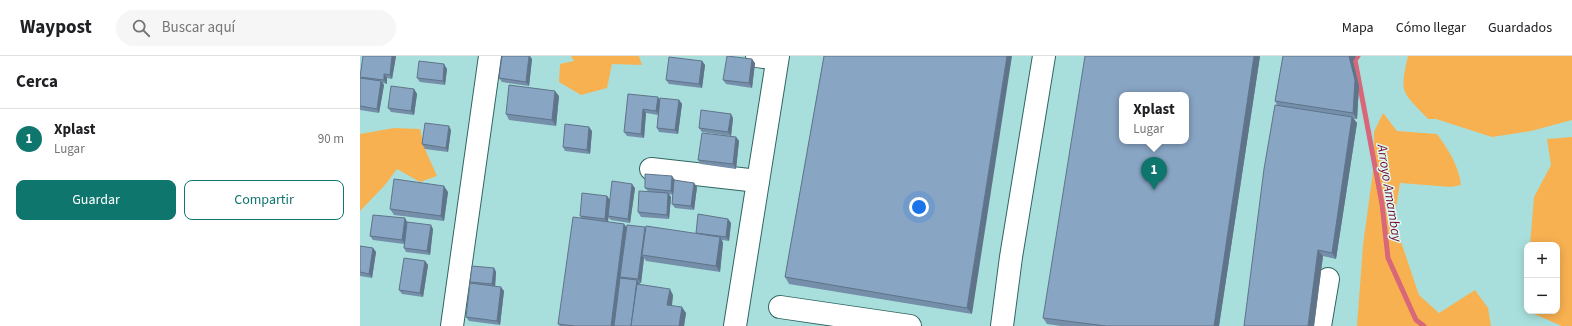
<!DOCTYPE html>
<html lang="es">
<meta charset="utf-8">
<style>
:root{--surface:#fff;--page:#f6f6f6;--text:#202124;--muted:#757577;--line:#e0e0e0;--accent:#0f766e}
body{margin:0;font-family:"Source Sans 3",sans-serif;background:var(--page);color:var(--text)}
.controls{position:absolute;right:12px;bottom:12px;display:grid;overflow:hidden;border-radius:8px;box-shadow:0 2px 10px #0003}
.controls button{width:36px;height:36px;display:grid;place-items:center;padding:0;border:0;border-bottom:1px solid var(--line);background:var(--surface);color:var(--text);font:20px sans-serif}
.you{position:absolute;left:559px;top:151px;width:14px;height:14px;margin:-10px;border:3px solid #fff;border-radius:50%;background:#1a73e8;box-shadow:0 0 0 6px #1a73e833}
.badge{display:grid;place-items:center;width:26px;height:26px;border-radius:50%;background:var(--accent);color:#fff;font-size:13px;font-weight:700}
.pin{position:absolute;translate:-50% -33px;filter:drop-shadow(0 1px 2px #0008)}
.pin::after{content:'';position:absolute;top:21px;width:14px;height:12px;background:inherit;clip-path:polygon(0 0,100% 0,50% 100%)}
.popup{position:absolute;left:759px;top:36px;width:70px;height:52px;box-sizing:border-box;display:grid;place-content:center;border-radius:8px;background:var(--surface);filter:drop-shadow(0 1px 3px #0005);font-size:13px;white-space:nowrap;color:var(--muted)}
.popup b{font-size:15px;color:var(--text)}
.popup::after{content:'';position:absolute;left:50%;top:100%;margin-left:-8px;border:8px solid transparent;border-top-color:var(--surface)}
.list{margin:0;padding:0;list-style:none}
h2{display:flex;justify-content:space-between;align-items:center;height:52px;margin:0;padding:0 16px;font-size:17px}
h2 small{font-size:13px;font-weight:400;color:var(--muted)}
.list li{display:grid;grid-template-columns:26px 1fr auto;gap:12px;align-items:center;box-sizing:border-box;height:60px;padding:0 16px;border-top:1px solid var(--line)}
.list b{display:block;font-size:15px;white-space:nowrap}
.list p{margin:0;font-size:13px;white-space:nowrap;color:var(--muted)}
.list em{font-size:13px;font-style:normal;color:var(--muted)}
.actions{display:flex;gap:8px;padding:12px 16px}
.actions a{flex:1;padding:9px 0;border:1px solid var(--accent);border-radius:8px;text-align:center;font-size:14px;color:var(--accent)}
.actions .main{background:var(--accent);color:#fff}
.icon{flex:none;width:22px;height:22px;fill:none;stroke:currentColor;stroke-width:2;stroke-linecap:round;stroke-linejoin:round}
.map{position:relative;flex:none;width:1212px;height:270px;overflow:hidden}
header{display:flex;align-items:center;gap:24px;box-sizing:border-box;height:56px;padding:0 20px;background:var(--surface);border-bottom:1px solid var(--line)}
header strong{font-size:19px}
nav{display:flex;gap:22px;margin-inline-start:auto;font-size:14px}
.search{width:280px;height:36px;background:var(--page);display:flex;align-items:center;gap:10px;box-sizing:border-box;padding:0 14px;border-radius:22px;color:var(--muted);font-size:15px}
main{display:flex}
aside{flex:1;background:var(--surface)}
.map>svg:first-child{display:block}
.green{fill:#f8b151}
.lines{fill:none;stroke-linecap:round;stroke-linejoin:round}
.stream{stroke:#d76779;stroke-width:5}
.minor-casing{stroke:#306562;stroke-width:24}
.minor{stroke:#fff;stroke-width:22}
.wall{fill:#758ea9}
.shaded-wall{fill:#5f7489}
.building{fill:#88a5c4;stroke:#5f7489;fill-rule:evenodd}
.labels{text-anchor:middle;stroke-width:3;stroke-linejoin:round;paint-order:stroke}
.water-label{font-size:14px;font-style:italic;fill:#780f2d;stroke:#dffaf8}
</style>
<header>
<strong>Waypost</strong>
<div class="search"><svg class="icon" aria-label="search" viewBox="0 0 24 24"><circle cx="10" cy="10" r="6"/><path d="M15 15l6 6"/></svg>Buscar aquí</div>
<nav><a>Mapa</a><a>Cómo llegar</a><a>Guardados</a></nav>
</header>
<main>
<aside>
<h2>Cerca<small></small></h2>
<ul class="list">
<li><span class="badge">1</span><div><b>Xplast</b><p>Lugar</p></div><em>90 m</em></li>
</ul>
<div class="actions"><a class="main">Guardar</a><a>Compartir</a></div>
</aside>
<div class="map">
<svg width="1212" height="270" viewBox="0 0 1212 270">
<rect width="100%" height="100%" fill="#a8dfdc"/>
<g class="green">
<path d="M211,0H279L282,9L252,8L247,32L221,39L199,26L200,8L214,5Z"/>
<path d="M1048,0H1212V64L1171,75L1132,81L1076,63H1068C1042,35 1039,39 1048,0Z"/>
<path d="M1023,57L1037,75L1077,78C1088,93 1099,110 1101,129L1091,131L1040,127L1034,165L1059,239L1079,257L1115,234L1128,252L1131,270H997L1003,189L1014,108V76Z"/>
<path d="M34,72L60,73L65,93L77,120L60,126L37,113L25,129L0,155V78Z"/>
<path d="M1212,81V270H1202L1174,258V255H1197V189H1170L1174,141L1191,109L1187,83Z"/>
</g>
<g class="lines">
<path class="stream" d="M998,0L995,4L1022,148L1028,202L1056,264L1064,270"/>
<g class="minor-casing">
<g id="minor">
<path d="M397,0L417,3"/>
<path d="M291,113L398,125"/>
<path d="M420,251L550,270"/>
<path d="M92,270L130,0"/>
<path d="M375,270L418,0"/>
<path d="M642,270L651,201L684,0"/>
<path d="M960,270L968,223"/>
</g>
</g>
<use href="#minor" class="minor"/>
</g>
<g class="wall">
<path d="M3,0H36L32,23L27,22V28L23,27L24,29L19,57L0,54V22H1L0,21Z"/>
<path d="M464,0L612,258L429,228L425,221Z"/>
<path d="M900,0L859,270H701L687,268L683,262Z"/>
<path d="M923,0H996L993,5L999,30L997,63H994L997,67L976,203L963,200L954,270H884L917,49L915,45Z"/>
<path d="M172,3L169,30L142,26L139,22Z"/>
<path d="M342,5L345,9L342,32L309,28L306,24Z"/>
<path d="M395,7L392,32L366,28L363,24Z"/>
<path d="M87,13L85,29L60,26L57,22Z"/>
<path d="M54,33L57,38L54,59L31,56L28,52Z"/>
<path d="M268,38L300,45L319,44L322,48L318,78L299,76L297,72L298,59L286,57L284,82L267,80L264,76Z"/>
<path d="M199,40L196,70L149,64L146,58Z"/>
<path d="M373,62L371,80L342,76L339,72Z"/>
<path d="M91,74L88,96L65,93L62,88Z"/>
<path d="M232,75L230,98L205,95L203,91Z"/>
<path d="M376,81L379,85L376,113L341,108L338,104Z"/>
<path d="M315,124V125L334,127L337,131L334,154L315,152L312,148L313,139L309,138L311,141L309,163L281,161L278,156L288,135L285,132Z"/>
<path d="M275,132L270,167L251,164L248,161V166L264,168L267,172L285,171L286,173L336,178L368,163L371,167L369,185L362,184L363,187L360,216L286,205L284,202L281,227H279L280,229L313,239L312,250L326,257L324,270H200L198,268L222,163L220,160L247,140L250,144Z"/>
<path d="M88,136L84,165L34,159L30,153Z"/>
<path d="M45,162L47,166L73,173L70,199L46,196L44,192V188L13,184L10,180Z"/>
<path d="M0,190L13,192L16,196L12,222L0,220Z"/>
<path d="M65,205L68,209L63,241L42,238L39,234Z"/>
<path d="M134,212L136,216L135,230L144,235L140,269L109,265L106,261L112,228L110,226Z"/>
</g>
<g class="shaded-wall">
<path d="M32,0H36L32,23L30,19Z"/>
<path d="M169,0H170L172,3L169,30L166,26Z"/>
<path d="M647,0H652L612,258L607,252Z"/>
<path d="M894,0H900L859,270H854Z"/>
<path d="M989,0H996L993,5L999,30L997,63L993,57Z"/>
<path d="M392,3L395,7L392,32L389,27Z"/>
<path d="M342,5L345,9L342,32L339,28Z"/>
<path d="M84,8L87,13L85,29L83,25Z"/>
<path d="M24,18L27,22V28L24,24Z"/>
<path d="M21,25L24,29L19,57L17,53Z"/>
<path d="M54,33L57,38L54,59L51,55Z"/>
<path d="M195,35L199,40L196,70L192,64Z"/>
<path d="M298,41L301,45L299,59L296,55Z"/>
<path d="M319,44L322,48L318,78L315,74Z"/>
<path d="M283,53L286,57L284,82L281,78Z"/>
<path d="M371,58L373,62L371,80L368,76Z"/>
<path d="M992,61L997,67L976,203L972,197Z"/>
<path d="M89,70L91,74L88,96L86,92Z"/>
<path d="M229,71L232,75L230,98L227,94Z"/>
<path d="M376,81L379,85L376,113L373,108Z"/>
<path d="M312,120L315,124L314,139L311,135Z"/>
<path d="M334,127L337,131L334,154L331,150Z"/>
<path d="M272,128L275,132L270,167L268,163Z"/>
<path d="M84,130L88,136L84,165L81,160Z"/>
<path d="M308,137L311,141L309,163L307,159Z"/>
<path d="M247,140L250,144L248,167L245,163Z"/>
<path d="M45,162L47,166L45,188L42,184Z"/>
<path d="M368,163L371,167L369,185L366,181Z"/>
<path d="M264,168L269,175L260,221L262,223L256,270H251Z"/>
<path d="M71,169L73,173L70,199L67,195Z"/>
<path d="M285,171L287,175L282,199L284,202L281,227L278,223Z"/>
<path d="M360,181L363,187L360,216L356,210Z"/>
<path d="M13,192L16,196L12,222L9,218Z"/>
<path d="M958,194L963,200L954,270H948Z"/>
<path d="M65,205L68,209L63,241L60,237Z"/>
<path d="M134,212L136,216L135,232L132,228Z"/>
<path d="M277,224L280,228L275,270H271Z"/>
<path d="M141,231L144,235L140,269L137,265Z"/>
<path d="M310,233L313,239L311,255L307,249Z"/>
<path d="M322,251L326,257L324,270H319Z"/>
</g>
<g class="building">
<path d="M3,0H32L30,19L24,18V24L0,21Z"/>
<path d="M142,0H169L166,26L139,22Z"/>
<path d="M367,0L392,3L389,27L363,24Z"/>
<path d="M464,0H647L607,252L425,221Z"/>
<path d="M725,0H894L854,270H746L683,262ZM762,39H826V85H762Z"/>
<path d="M923,0H989L995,24L993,57L915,45Z"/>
<path d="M309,1L342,5L339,28L306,24Z"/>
<path d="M59,5L84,8L83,25L57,22Z"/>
<path d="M0,22L21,25L17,53L0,50Z"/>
<path d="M149,29L195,35L192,64L146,58Z"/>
<path d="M31,30L54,33L51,55L28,52Z"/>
<path d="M268,38L298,41L296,55L283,53L281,78L264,76Z"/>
<path d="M300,42L319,44L315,74L297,72Z"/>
<path d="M915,49L992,61L972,197L958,194L948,270H884L904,113Z"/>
<path d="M341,54L371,58L368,76L339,72Z"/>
<path d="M65,67L89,70L86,92L62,88Z"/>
<path d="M205,68L229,71L227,94L203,91Z"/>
<path d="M342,77L376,81L373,108L338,104Z"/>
<path d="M285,118L312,120L311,135L285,132Z"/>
<path d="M34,123L84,130L81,160L30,153Z"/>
<path d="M314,124L334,127L331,150L312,148Z"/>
<path d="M252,125L272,128L268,163L248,160Z"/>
<path d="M279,135L308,137L307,159L278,156Z"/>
<path d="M222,137L247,140L245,163L220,160Z"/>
<path d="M338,158L368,163L366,181L336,177Z"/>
<path d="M13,159L45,162L42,184L10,180Z"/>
<path d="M213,161L264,168L251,270H215L198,268Z"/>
<path d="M47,166L71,169L67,195L44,192Z"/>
<path d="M267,169L285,171L278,223L260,221Z"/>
<path d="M286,170L360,181L356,210L282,199Z"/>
<path d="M0,190L13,192L9,218L0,216Z"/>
<path d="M44,202L65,205L60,237L39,234Z"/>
<path d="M112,210L134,212L132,228L110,226Z"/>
<path d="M260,222L277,224L271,270H254Z"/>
<path d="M110,227L141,231L137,265L106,261Z"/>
<path d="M277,228L310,233L307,249L322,251L319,270H271Z"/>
</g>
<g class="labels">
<g class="water-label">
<text transform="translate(1030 137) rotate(81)" y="5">Arroyo Amambay</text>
</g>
</g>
</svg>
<div class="controls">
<button>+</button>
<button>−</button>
</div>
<div class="you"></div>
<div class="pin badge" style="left:794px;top:134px">1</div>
<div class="popup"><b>Xplast</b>Lugar</div>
</div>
</main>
